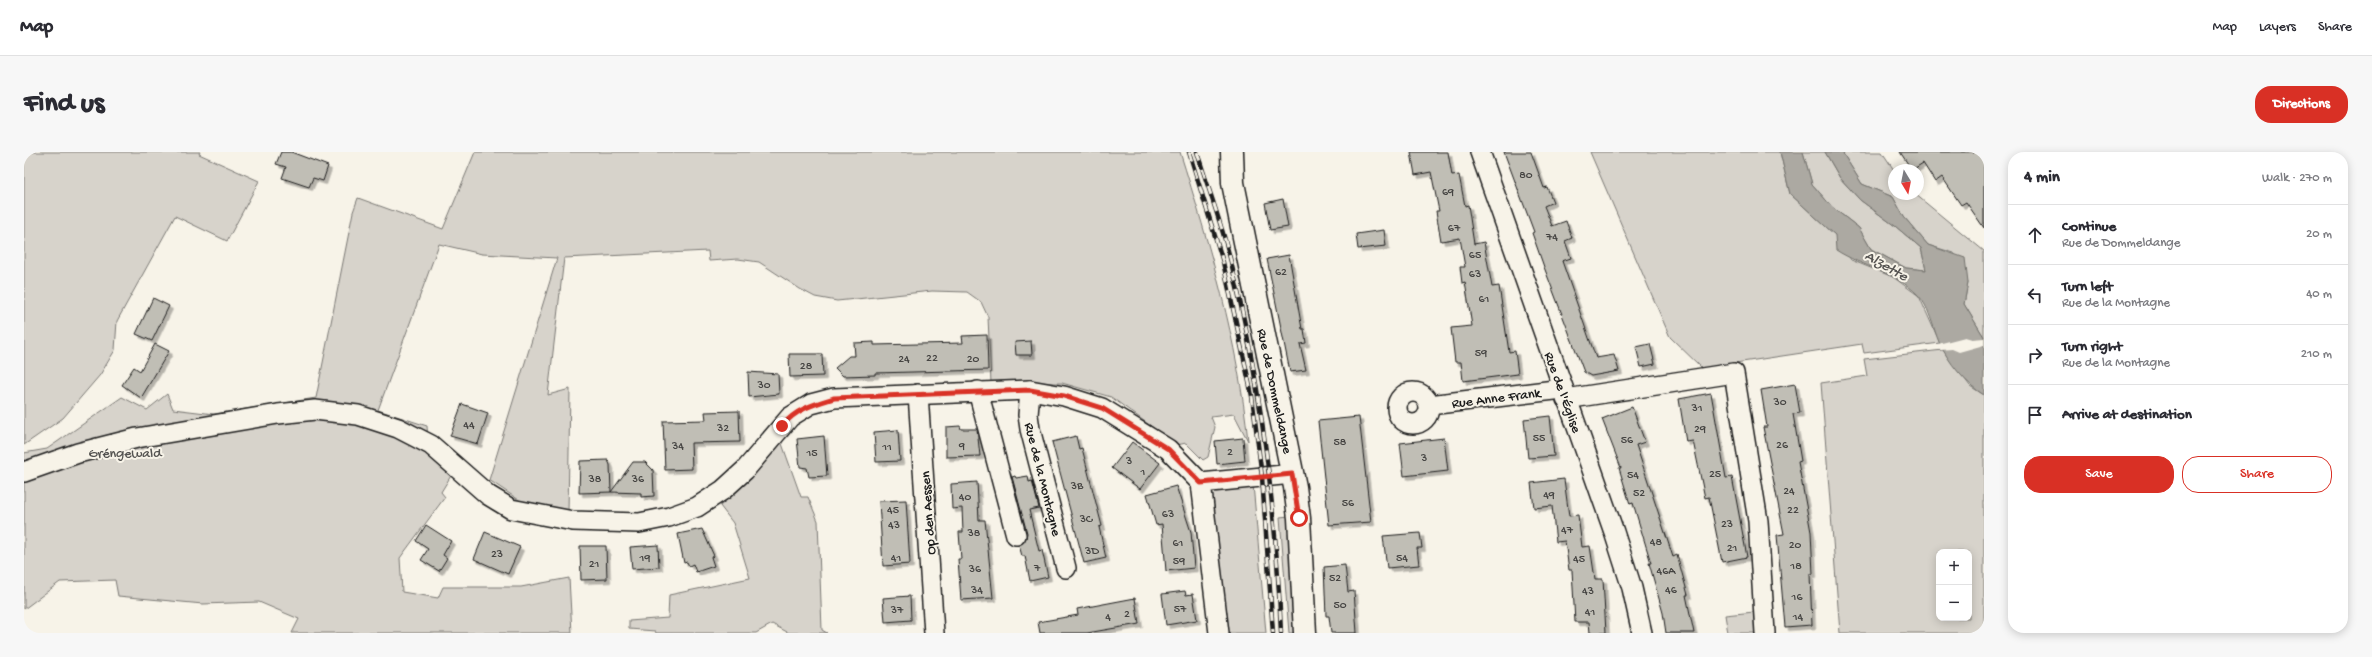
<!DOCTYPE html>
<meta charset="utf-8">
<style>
:root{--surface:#fff;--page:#f7f7f7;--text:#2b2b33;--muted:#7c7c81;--line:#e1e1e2;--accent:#d93025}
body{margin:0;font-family:"Gochi Hand",sans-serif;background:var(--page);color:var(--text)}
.controls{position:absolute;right:12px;bottom:12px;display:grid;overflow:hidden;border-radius:8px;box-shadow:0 2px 10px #0003}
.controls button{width:36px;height:36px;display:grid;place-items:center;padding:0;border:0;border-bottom:1px solid var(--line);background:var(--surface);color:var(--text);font:20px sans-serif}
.compass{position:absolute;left:1864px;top:12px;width:36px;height:36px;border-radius:50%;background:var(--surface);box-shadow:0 2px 10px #0003;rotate:170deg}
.stop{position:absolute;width:12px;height:12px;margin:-9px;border:3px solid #d93025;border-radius:50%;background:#fff}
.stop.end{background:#d93025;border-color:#fff;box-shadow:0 1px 4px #0008}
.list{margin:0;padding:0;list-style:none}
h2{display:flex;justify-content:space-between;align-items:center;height:52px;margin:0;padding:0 16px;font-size:17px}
h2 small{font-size:13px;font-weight:400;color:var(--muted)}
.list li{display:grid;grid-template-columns:26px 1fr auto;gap:12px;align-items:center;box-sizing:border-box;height:60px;padding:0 16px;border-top:1px solid var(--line)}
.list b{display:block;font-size:15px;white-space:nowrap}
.list p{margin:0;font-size:13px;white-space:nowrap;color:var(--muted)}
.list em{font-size:13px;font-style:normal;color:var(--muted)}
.actions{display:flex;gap:8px;padding:12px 16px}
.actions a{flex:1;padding:9px 0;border:1px solid var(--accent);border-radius:16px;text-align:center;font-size:14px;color:var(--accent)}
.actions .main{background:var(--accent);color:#fff}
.icon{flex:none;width:22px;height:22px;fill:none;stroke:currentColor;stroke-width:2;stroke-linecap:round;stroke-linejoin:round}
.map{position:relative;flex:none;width:1960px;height:481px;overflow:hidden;border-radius:16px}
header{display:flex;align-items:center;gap:24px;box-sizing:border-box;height:56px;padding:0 20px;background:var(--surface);border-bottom:1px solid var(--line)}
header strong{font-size:19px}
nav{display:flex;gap:22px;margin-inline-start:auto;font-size:14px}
.intro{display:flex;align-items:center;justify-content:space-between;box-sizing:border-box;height:96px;padding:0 24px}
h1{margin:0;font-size:28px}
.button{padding:10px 18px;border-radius:16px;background:var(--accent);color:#fff;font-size:14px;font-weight:700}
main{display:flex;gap:24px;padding:0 24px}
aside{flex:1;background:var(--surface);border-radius:16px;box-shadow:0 2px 10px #0003}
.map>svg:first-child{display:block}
.green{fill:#d7d3cb;stroke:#7a7874;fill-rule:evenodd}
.water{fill:#aca9a2;stroke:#72716c}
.pier{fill:#f7f3e8}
.building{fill:#c0beb5;stroke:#1c1c1c;filter:url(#shadow)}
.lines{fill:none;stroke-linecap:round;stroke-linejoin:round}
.minor-casing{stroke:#1c1c1c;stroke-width:22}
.major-casing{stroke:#1c1c1c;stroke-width:25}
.minor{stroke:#f7f3e8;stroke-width:19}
.major{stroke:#f7f3e8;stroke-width:22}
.rail-casing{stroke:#1c1c1c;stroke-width:4.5}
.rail{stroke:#f7f3e8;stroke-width:3;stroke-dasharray:9;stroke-linecap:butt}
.route{stroke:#d93025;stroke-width:5}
.labels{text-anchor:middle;stroke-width:4;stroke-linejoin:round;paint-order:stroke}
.number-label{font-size:12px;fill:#454442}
.street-label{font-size:14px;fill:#1c1c1c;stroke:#f7f3e8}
.park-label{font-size:14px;fill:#545351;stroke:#f7f3e8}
.water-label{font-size:15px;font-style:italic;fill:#565452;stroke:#f7f3e8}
</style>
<header>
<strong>Map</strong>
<nav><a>Map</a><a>Layers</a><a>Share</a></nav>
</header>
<div class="intro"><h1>Find us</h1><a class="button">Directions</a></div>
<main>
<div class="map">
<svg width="1960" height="481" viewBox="0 0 1960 481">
<defs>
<filter id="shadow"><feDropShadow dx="3.5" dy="3.5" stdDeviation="0" flood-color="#0004"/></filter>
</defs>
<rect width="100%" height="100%" fill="#f7f3e8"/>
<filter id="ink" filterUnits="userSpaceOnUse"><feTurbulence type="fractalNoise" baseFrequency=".025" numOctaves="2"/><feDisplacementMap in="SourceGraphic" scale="8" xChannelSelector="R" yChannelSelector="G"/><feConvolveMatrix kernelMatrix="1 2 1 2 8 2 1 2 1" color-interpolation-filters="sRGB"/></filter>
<g filter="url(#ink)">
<g class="green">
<path d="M0,0H176L175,2L235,29L203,89L151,64L93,169L91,198L76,223L39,266L0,293Z"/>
<path d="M451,0H1156C1186,95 1214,189 1224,289L1210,262L1187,265L1191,275L1184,305L1179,308L1162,291L1153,293L1087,245L1038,231H967L964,165L957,150L943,140L908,139L813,149L791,145L776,137L735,110L714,107L685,109L684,99L540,106L524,243L546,237L544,361L498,350L465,328L533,106L458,102L415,92L354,258L403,274L405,303L428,322L417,340L421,345L376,406L378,440L414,446L419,435H497L545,426L548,481H268L275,467L235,450L179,452L94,444L91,428L36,430L0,457V301L23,297L98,245L123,258L143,242L149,257L190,262L292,246L329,60L334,46L419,77Z"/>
<path d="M1566,0H1756L1766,42L1811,83L1827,108L1869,125L1895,144L1916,191L1840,201L1838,192L1678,216L1646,185Z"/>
<path d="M1779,0H1801L1816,26L1836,48L1871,74L1897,96L1902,118L1882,116L1847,97L1835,76L1808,55L1788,32Z"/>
<path d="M1818,0H1858L1870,18V42H1891L1960,99V185L1940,152L1944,131L1930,101L1904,93L1880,65L1869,45L1838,32Z"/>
<path d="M1919,198L1946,234L1960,243V476L1957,481H1816L1797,231L1843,224L1840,207ZM1915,400H1945V466H1915Z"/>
<path d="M756,286L777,345H784L794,369L798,478L803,481H765L748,472L732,481H632L631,479L605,477V469L644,466L645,443L726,426L709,371L696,354L726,327Z"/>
<path d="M1229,332L1242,481H1201L1184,346L1189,338Z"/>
<path d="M1265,364L1271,481H1265L1256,365Z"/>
<path d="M1730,460L1731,481H1704L1701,463Z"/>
</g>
<path class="water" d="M1756,0H1779L1788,32L1808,55L1835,76L1847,97L1882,116L1902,118L1897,96L1871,74L1836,48L1816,26L1801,0H1818L1838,32L1869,45L1880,65L1904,93L1941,106L1944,131L1940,152L1960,185V243C1942,232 1924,210 1915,190C1909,176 1905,154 1894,143C1872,120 1838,115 1812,98L1811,83L1766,42Z"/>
<path class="pier" d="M1941,185L1948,187L1960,186V193L1935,200L1928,197L1917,198L1914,192Z"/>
<g class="building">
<path d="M257,0H267L304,14L299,29L289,26L285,35L258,26L262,15L252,12Z"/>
<path d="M1387,0H1424L1428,24L1435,23L1441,54L1444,53L1450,92L1460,90L1468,135L1475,134L1485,200L1491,199L1494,222L1439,229L1437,210H1431L1427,176L1448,174L1441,130L1438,131L1436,115H1441L1436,86L1417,89L1412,59H1415L1407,20L1391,23Z"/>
<path d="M1480,0H1507L1520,36L1523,35L1529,50L1520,54L1528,74L1542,69L1548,86L1541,89L1547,106L1538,109L1572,206L1590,203L1595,219L1567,224L1560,220L1520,115L1508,81L1510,80Z"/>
<path d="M1876,0H1960V76L1942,50L1937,53L1918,25L1911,30L1899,11L1888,18Z"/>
<path d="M1259,47L1264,75L1246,78L1241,51Z"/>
<path d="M1360,78L1362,94L1334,97L1332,82Z"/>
<path d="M1265,103L1278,177H1280L1282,191L1276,192L1282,218L1266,220L1243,107Z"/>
<path d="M129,146L145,154L128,189L112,182Z"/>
<path d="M963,183L964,218L851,221V223L819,224L811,216L825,204H831L830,191L850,190V193L939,191L938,184Z"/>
<path d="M1007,189L1008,203H992L991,190Z"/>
<path d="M131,192L145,199L117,246L98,233L110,215L116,219Z"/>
<path d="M1626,192L1631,212L1617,215L1612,195Z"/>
<path d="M765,202H798L799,224L766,225Z"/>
<path d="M724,220L754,222L755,242L725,245Z"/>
<path d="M1771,232L1776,261L1769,262L1777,309L1774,310L1787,380L1789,422H1786L1788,473L1761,475L1753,383L1760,382L1739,275H1743L1737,238Z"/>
<path d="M1687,241L1702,326L1708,325L1723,405L1698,410L1685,345L1681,346L1669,289L1662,290L1655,247Z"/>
<path d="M438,252L464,261L454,292L426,284Z"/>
<path d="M1608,255L1621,290L1612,293L1649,405L1653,403L1664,443H1662L1670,481H1642L1639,461L1625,411H1627L1609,351L1606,352L1595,316H1597L1578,267Z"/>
<path d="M715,259L716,290L667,291L668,317L641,318L639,269L682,268L681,260Z"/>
<path d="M1526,264L1530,304L1504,306L1500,267Z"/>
<path d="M1335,265L1347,370L1305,373L1294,269Z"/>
<path d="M936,274L937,277H953L956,304L922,305V275Z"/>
<path d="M874,278L876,309L852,310L850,280Z"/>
<path d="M800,284L803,324L785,325L783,316L776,315L773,287Z"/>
<path d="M1052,284L1055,297L1058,296L1072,351L1078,374L1075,375L1082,406L1060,411L1028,290Z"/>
<path d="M1219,286L1221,309L1193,312L1191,289Z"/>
<path d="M1420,286L1424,319L1380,324L1376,291Z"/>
<path d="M1108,290L1136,311L1116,337L1088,316Z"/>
<path d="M584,308L586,313L587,340L555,341L556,309Z"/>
<path d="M609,310H621L629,318L630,344L617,345V341L587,340Z"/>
<path d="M991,324L992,326L1004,324L1005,330L1008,329L1015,356L1005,358L1015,399L1018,398L1024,425L1006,429L1001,404H998L995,393L1002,386L1003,381L988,325Z"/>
<path d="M1540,327L1545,364L1554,363L1558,395L1566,394L1571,427H1579L1582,481H1566L1565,470H1551L1548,418H1545L1541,389L1532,390L1528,354L1510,356L1507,331Z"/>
<path d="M953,330L955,368H961L969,446L937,448L934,407H937L935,380H939L938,356L928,357L927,332Z"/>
<path d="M1152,334L1167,380L1170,416L1142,419L1138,372L1132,373L1123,342Z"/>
<path d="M882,348L886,412L859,414L855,349Z"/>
<path d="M402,373L427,389L419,403L423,406L415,419L397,408L404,397L392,389Z"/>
<path d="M678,377L690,404L687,405L690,414L672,420L669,412L665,414L663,410L660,411L654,382Z"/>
<path d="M461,380L496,395L484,422L450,407Z"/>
<path d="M1396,381L1398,396H1393L1395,413L1363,416L1359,384Z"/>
<path d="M634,393L635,415L608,417L606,395Z"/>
<path d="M556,394H582L583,427L557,428Z"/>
<path d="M1321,413L1324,440L1330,439L1333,481H1307L1305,464H1302L1300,415Z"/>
<path d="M1161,439L1162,443L1169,442L1173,468L1142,473L1138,442Z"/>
<path d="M886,444L887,468L861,470L859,446Z"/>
<path d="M1111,446L1115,472L1063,481H1016L1014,470L1054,463L1053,457Z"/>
</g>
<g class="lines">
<g class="minor-casing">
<g id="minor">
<path d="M1456,0L1590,380L1608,436L1618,481"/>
<path d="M1006,238L1004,263L1006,277L1042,416"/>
<path d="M954,239L992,383"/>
<circle cx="1389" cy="256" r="16"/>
<path d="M894,242L910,481"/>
<path d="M1542,247L1710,221L1734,369L1741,481"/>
<path d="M1405,253L1539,237"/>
<path d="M0,320L54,301L113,286L254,262L291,258L334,263L374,276L407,293L464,343L487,357L549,369L615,371L645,365L673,355L699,338L721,318L766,265L787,252L810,246L1006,238L1040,244L1078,256L1144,297L1177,331"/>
<path d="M1177,331L1195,481"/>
<path d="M1177,331L1269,322"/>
</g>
</g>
<g class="major-casing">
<path id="major" d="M1208,0L1209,31L1271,335L1275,366L1281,481"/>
</g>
<use href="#minor" class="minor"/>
<use href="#major" class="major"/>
<g class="rail-casing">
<g id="rail">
<path d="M1165,0L1199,110L1228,244L1238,325L1249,481"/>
<path d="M1173,0C1184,36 1198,73 1207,110C1237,232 1252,356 1257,481"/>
</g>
</g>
<use href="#rail" class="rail"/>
</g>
</g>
<g class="lines" filter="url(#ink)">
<path class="route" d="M758,274C772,257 790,252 810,246L1006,238L1040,244L1078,256L1144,297L1177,331L1268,322L1275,366"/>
</g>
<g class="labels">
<g class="number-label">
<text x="1502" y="26">80</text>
<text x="1424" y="43">69</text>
<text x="1430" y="79">67</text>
<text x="1528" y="88">74</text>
<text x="1451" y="106">65</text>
<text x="1257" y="123">62</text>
<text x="1451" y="125">63</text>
<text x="1460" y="150">61</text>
<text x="1457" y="204">59</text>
<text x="908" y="209">22</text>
<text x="880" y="210">24</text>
<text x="949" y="210">20</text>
<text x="782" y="217">28</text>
<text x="740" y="236">30</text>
<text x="1756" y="253">30</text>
<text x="1673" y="259">31</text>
<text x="445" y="276">44</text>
<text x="699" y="279">32</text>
<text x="1676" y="280">29</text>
<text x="1515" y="289">55</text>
<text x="1603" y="291">56</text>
<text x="1316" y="293">58</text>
<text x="1758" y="296">26</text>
<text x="654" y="297">34</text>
<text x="938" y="297">9</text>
<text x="863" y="298">11</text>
<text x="1206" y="303">2</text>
<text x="788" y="304">15</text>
<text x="1400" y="309">3</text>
<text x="1105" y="312">3</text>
<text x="1119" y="323">1</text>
<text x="1691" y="325">25</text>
<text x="1609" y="326">54</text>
<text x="571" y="330">38</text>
<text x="614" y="330">36</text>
<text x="1053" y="337">3B</text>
<text x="1765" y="342">24</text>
<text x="1615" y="344">52</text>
<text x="1525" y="346">49</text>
<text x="941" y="348">40</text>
<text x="1324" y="354">56</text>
<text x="869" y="361">45</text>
<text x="1769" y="361">22</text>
<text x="1144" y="365">63</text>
<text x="1062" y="370">3C</text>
<text x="1703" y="375">23</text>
<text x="870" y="376">43</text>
<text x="1543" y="381">47</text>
<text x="950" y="384">38</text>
<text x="1632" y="393">48</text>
<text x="1154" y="394">61</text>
<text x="1771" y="396">20</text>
<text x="1708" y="399">21</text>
<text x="1068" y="402">3D</text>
<text x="473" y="405">23</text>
<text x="621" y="409">19</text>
<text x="872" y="409">41</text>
<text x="1378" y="409">54</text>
<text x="1555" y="410">45</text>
<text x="1155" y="412">59</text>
<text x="570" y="415">21</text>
<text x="1772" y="417">18</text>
<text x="1013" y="419">7</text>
<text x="951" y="420">36</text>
<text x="1642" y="422">46A</text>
<text x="1311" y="429">52</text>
<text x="953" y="441">34</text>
<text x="1647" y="441">46</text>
<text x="1564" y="442">43</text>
<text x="1773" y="448">16</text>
<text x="1316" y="456">50</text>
<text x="1156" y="460">57</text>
<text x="873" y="461">37</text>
<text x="1566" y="463">41</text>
<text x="1103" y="465">2</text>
<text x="1084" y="468">4</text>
<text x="1774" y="468">14</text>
</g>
<g class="street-label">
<text transform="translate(1252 239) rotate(78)" y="5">Rue de Dommeldange</text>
<text transform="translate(1540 240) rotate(70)" y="5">Rue de l'Église</text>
<text transform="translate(1472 245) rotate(-7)" y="5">Rue Anne Frank</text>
<text transform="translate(1020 327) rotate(76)" y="5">Rue de la Montagne</text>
<text transform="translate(903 361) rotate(-94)" y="5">Op den Aessen</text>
</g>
<g class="park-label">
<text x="101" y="305">Gréngewald</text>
</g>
<g class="water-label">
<text transform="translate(1863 113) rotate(30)" y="5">Alzette</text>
</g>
</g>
</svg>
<div class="controls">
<button>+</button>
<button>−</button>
</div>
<svg class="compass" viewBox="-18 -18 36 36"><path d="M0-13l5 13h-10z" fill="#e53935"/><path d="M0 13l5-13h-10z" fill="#7c7c81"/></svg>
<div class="stop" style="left:1275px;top:366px"></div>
<div class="stop end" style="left:758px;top:274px"></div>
</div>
<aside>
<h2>4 min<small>Walk · 270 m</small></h2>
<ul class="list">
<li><svg class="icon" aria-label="ahead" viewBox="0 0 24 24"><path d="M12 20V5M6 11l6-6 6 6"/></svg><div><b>Continue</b><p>Rue de Dommeldange</p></div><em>20 m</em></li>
<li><svg class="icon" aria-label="left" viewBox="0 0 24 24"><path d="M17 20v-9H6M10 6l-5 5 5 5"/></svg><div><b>Turn left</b><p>Rue de la Montagne</p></div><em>40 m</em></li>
<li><svg class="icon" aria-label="right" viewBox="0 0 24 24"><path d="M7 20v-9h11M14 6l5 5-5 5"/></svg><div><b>Turn right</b><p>Rue de la Montagne</p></div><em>210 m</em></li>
<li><svg class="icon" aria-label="arrive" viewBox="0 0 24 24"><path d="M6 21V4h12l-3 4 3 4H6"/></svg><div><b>Arrive at destination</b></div></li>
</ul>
<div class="actions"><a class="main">Save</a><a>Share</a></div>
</aside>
</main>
